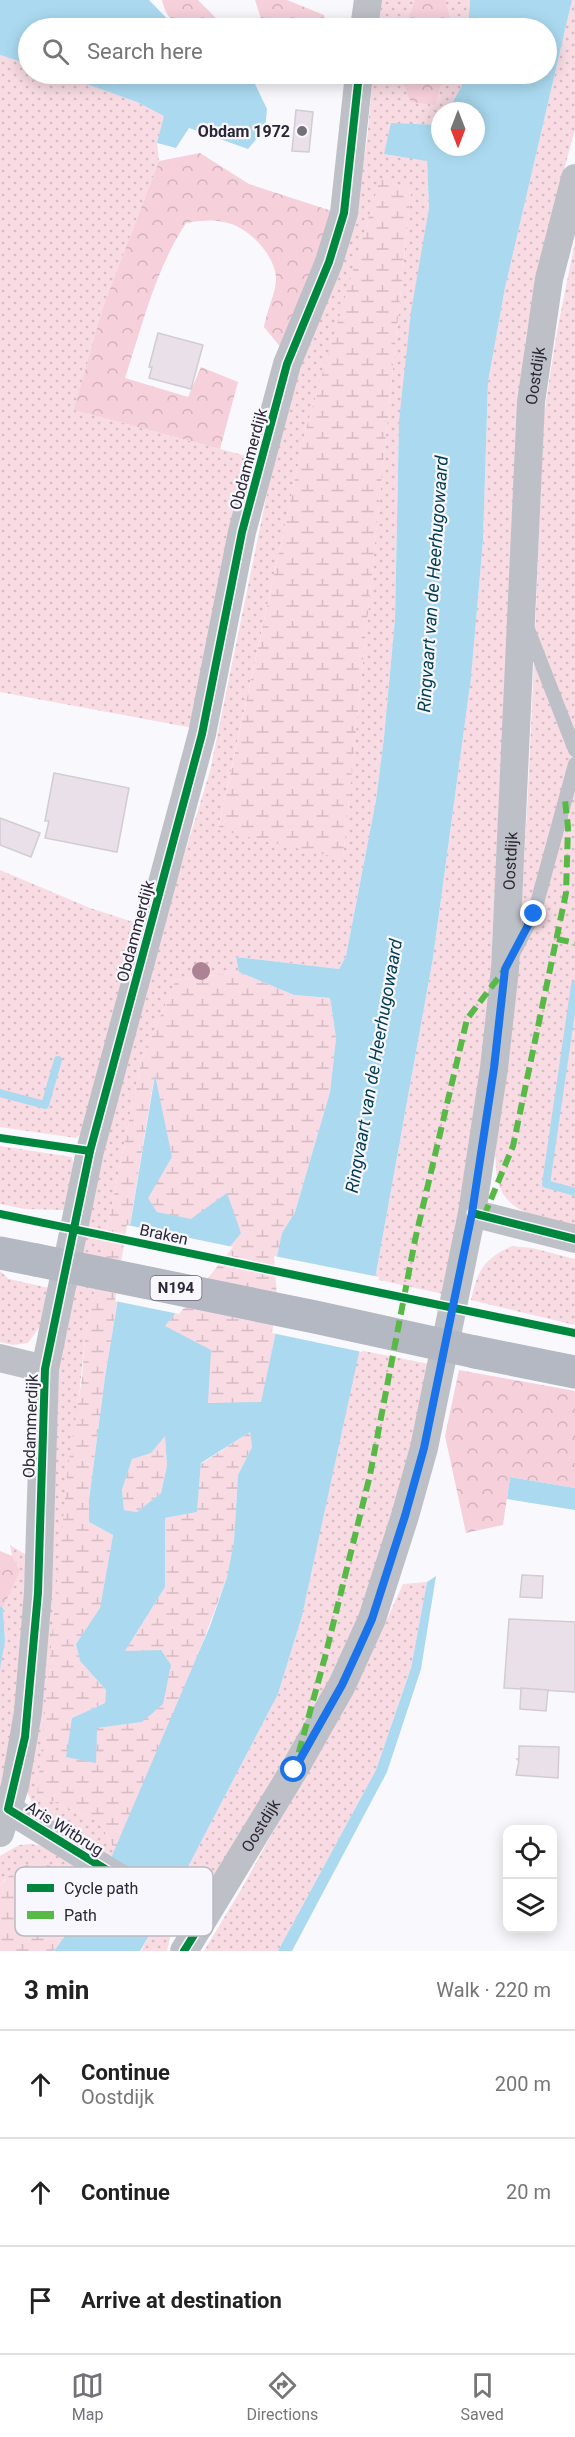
<!DOCTYPE html>
<meta charset="utf-8">
<style>
:root{--surface:#fff;--page:#f6f6f6;--text:#222;--muted:#767676;--line:#e0e0e0;--accent:#73707a}
body{margin:0;font-family:Roboto,sans-serif;background:var(--page);color:var(--text)}
.controls{position:absolute;right:18px;bottom:18px;display:grid;overflow:hidden;border-radius:12px;box-shadow:0 3px 15px #0003}
.controls button{width:54px;height:54px;display:grid;place-items:center;padding:0;border:0;border-bottom:2px solid var(--line);background:var(--surface);color:var(--text);font:30px sans-serif}
.compass{position:absolute;left:431px;top:102px;width:54px;height:54px;border-radius:50%;background:var(--surface);box-shadow:0 3px 15px #0003;rotate:180deg}
.stop{position:absolute;width:18px;height:18px;margin:-14px;border:4px solid #1a73e8;border-radius:50%;background:#fff}
.stop.end{background:#1a73e8;border-color:#fff;box-shadow:0 2px 6px #0008}
.list{margin:0;padding:0;list-style:none}
h2{display:flex;justify-content:space-between;align-items:center;height:78px;margin:0;padding:0 24px;font-size:26px}
h2 small{font-size:20px;font-weight:400;color:var(--muted)}
.list li{display:grid;grid-template-columns:39px 1fr auto;gap:18px;align-items:center;box-sizing:border-box;height:108px;padding:0 24px;border-top:2px solid var(--line)}
.list b{display:block;font-size:22px;white-space:nowrap}
.list p{margin:0;font-size:20px;white-space:nowrap;color:var(--muted)}
.list em{font-size:20px;font-style:normal;color:var(--muted)}
.icon{flex:none;width:33px;height:33px;fill:none;stroke:currentColor;stroke-width:2;stroke-linecap:round;stroke-linejoin:round}
.map{position:relative;flex:none;width:575px;height:1951px;overflow:hidden}
.search{position:absolute;background:var(--surface);box-shadow:0 3px 15px #0003;left:18px;right:18px;top:18px;height:66px;display:flex;align-items:center;gap:15px;box-sizing:border-box;padding:0 21px;border-radius:33px;color:var(--muted);font-size:22px}
.sheet{height:402px;background:var(--surface)}
nav{display:flex;justify-content:space-around;align-items:center;box-sizing:border-box;height:84px;border-top:2px solid var(--line);background:var(--surface);font-size:16px;color:var(--muted)}
nav a{display:grid;justify-items:center;gap:3px}
nav .on{color:var(--accent)}
.map>svg:first-child{display:block}
.grass{fill:url(#grass-dots);fill-rule:evenodd}
.forest{fill:url(#forest-crowns)}
.wetland{fill:url(#wetland-marsh)}
.water{fill:#abdaf0;fill-rule:evenodd}
.pier{fill:#f9f8fd}
.lines{fill:none;stroke-linecap:round;stroke-linejoin:round}
.stream{stroke:#abdaf0;stroke-width:8}
.building{fill:#eae0ea;stroke:#d2ccd3;stroke-width:1.5}
.service{stroke:#bdc0c7;stroke-width:14}
.minor{stroke:#bdc0c7;stroke-width:28}
.primary{stroke:#b4b8c2;stroke-width:33}
.primary-bridge{stroke:#b4b8c2;stroke-width:33}
.quiet{stroke:#58b947;stroke-width:6;stroke-dasharray:12 6;stroke-linecap:butt}
.cycleway-casing{stroke:#f8f7fe;stroke-width:11}
.cycleway{stroke:#00873e;stroke-width:8}
.tree{fill:#ad8393}
.route{stroke:#1a73e8;stroke-width:8}
.poi-dot{fill:#73707a;stroke:#f8f7fe;stroke-width:2}
.labels{text-anchor:middle;stroke-width:4.5;stroke-linejoin:round;paint-order:stroke}
.shield{fill:#f8f7fe;stroke:#686571;stroke-width:1.5}
.shield-label{font-size:15px;font-weight:bold;fill:#2b2734}
.poi-label{font-size:16px;font-weight:bold;fill:#2b2734;stroke:#f8f7fe;text-anchor:end}
.street-label{font-size:16px;fill:#2b2734;stroke:#f8f7fe}
.water-label{font-size:18px;font-style:italic;fill:#013e53;stroke:#f8f7fe}
.key{fill:#f8f7fe;stroke:#bab9c1;stroke-width:1.5}
.key-label{font-size:16px;fill:#2b2734}
</style>
<div class="map">
<svg width="575" height="1951" viewBox="0 0 575 1951">
<defs>
<pattern id="grass-dots" width="8" height="8" patternUnits="userSpaceOnUse" patternTransform="scale(1.5)"><rect width="8" height="8" fill="#f8dbe3"/><path d="M2 2h.1M6 6h.1" fill="none" stroke="#d5bcc3" stroke-width="1.8" stroke-linecap="round"/></pattern>
<pattern id="forest-crowns" width="20" height="18" patternUnits="userSpaceOnUse" patternTransform="scale(1.5)"><rect width="20" height="18" fill="#f6d0db"/><path d="M2 6a3 3 0 1 1 6 0M12 15a3 3 0 1 1 6 0" fill="none" stroke="#d3b3bd"/></pattern>
<pattern id="wetland-marsh" width="20" height="14" patternUnits="userSpaceOnUse" patternTransform="scale(1.5)"><rect width="20" height="14" fill="#f8dbe3"/><path d="M1 5h8M5 5V1M11 12h8M15 12V8" fill="none" stroke="#d5bcc3"/></pattern>
</defs>
<rect width="100%" height="100%" fill="#f9f8fd"/>
<g class="grass">
<path d="M382,0H470L468,28H378Z"/>
<path d="M572,0H575V129L545,241L526,336L518,414L489,1010L473,1136L443,1294L375,1279L433,958L471,678L483,541L488,382L505,288Z"/>
<path d="M0,55L28,64V74H58L137,102L165,116L157,143L159,161L103,307L75,410L250,457L193,728L0,692Z"/>
<path d="M373,74H468L448,111H440V125L392,124L385,154L427,160L429,208L399,420L395,619L384,737L376,800L346,956L339,969L236,957L239,972L176,980L141,1061L85,1338L37,1795L99,1821L115,1851L111,1858L40,1814L33,1805L28,1793L59,1353L69,1293L152,961L210,771L271,474L291,392L355,215L367,140ZM381,180L411,190L343,858L218,829L306,429Z"/>
<path d="M575,242V1225C547,1218 510,1217 499,1185C489,1155 504,1093 508,1060C512,1026 516,991 518,956C531,776 536,594 544,414L557,331Z"/>
<path d="M0,870L90,908L139,924L83,1132L76,1138L0,1127Z"/>
<path d="M0,1146L72,1157L73,1164L64,1210L25,1209L0,1204Z"/>
<path d="M512,1246L532,1248L575,1259V1325L471,1300C478,1270 483,1259 512,1246Z"/>
<path d="M0,1271L9,1279L49,1288L40,1326L28,1343L13,1345L0,1342Z"/>
<path d="M359,1350L429,1364C409,1481 374,1599 317,1703C283,1765 245,1826 208,1887L200,1893L177,1888L278,1694L302,1616Z"/>
<path d="M10,1545L28,1556L19,1689L0,1799V1650L5,1641L3,1608L20,1571L12,1556Z"/>
<path d="M427,1582L411,1668L376,1770L278,1951H204L242,1888L369,1659L403,1584Z"/>
<path d="M31,1844L42,1846L100,1882L98,1886L69,1884L63,1877L5,1879L0,1887V1856L19,1845Z"/>
<path d="M158,1918L171,1934L167,1951H141Z"/>
</g>
<g class="forest">
<path d="M162,0H198L226,28C197,29 170,35 162,0Z"/>
<path d="M255,0H287L324,15L326,28H250L262,22Z"/>
<path d="M415,0H445L453,28H406Z"/>
<path d="M399,74H444L435,105L411,102Z"/>
<path d="M200,153L249,184L332,211L323,252L282,349L264,327C266,313 277,290 276,277C274,253 247,226 224,222C211,219 199,221 186,223C156,268 142,326 125,378L188,397L201,367L238,382L220,449L74,410L103,307L159,161Z"/>
<path d="M459,1370L575,1391V1488L510,1477L503,1525L466,1533L445,1436Z"/>
<path d="M0,1551L12,1556L20,1571L3,1608L0,1606Z"/>
</g>
<g class="wetland">
<path d="M380,179L411,190L343,859L218,830L306,429Z"/>
<path d="M239,972L294,995L330,998L336,1038L330,1092L295,1212L282,1233L280,1298L275,1336L261,1403H207L165,1326L241,1232L157,1212L147,1197L172,1157L154,1078L105,1377L89,1500V1522L113,1535L100,1609L76,1644L80,1661L106,1690L105,1703L72,1718L97,1728L142,1722L124,1652L165,1587V1518L197,1512L201,1464L250,1432L252,1447L238,1475L234,1541L227,1577L191,1674L115,1851L99,1821L37,1795L68,1466L82,1378L85,1338L141,1061L176,980Z"/>
<path d="M165,1435L167,1466L161,1493L137,1512L124,1510L122,1490L132,1458L151,1453Z"/>
<path d="M41,1861L52,1867L69,1884L98,1886L54,1951H0V1887C11,1871 23,1865 41,1861Z"/>
</g>
<g class="water">
<path d="M0,0H149L176,28H28V64L0,55Z"/>
<path d="M470,0H572L505,288L488,382L483,541L471,678L433,958L375,1279L302,1616L278,1694L177,1888L140,1951H54L91,1899L111,1858L210,1626L227,1577L234,1541L238,1475L252,1447L250,1432L201,1463L197,1512L165,1518V1587L125,1651L161,1650L171,1665L163,1704L142,1722L97,1728L96,1763L66,1757L72,1718L105,1703L106,1690L80,1661L76,1644L100,1608L113,1535L89,1522V1500L105,1377L155,1075L172,1157L148,1198L157,1212L191,1219L227,1193L241,1233L165,1326L211,1350L208,1403L261,1402L275,1336L280,1298L277,1257L282,1233L295,1212L330,1092L336,1038L330,998L294,995L239,972L236,957L339,969L346,956L376,800L384,737L395,619L399,420L411,312L429,208L427,161L384,154L391,123L440,125V147H476V111H448L468,74H546V28H468ZM165,1436L167,1466L161,1493L137,1512L124,1510L122,1490L132,1459L151,1453Z"/>
<path d="M58,74H238L255,84L267,109L265,129L248,149L189,128L176,148L157,143L164,116L137,102Z"/>
<path d="M510,1477L575,1488V1510L507,1499Z"/>
<path d="M436,1576L421,1669L387,1772L292,1951H278L376,1770L411,1668L427,1582Z"/>
<path d="M0,1606L3,1608L5,1641L0,1669Z"/>
</g>
<g class="pier">
<path d="M127,1225L233,1247L179,1314L115,1301Z"/>
<path d="M274,1256L379,1277L362,1352L272,1333L277,1298Z"/>
</g>
<g class="lines">
<g class="stream">
<path d="M575,985L546,1184L575,1192"/>
<path d="M0,1093L45,1105L58,1060"/>
</g>
</g>
<g class="building">
<path d="M296,110L313,112L309,152L292,151Z"/>
<path d="M158,333L203,345L191,389L149,378L152,367H149Z"/>
<path d="M54,773L129,788L117,852L45,838L49,821H45Z"/>
<path d="M0,818L40,833L31,857L0,845Z"/>
<path d="M522,1575L543,1576L542,1598L520,1597Z"/>
<path d="M509,1619L575,1622V1692L504,1688Z"/>
<path d="M521,1688L548,1690L546,1711L520,1709Z"/>
<path d="M519,1746L559,1747L558,1778L516,1775L519,1761L517,1759H519Z"/>
</g>
<g class="lines">
<g class="service">
<path d="M528,629L575,750"/>
<path d="M513,954L534,914L575,764"/>
</g>
<g class="minor">
<path d="M364,28L368,0"/>
<path d="M472,1213L575,1239"/>
<path d="M0,1358L45,1369"/>
<path d="M8,1809L199,1927"/>
<path d="M0,1833L15,1786L28,1712L38,1593L45,1369L90,1151L202,734L242,532L287,364L329,262L344,213L359,74"/>
<path id="s1" d="M184,1951L294,1770L342,1685L372,1619L405,1516L424,1448L472,1213L494,1068L505,969L531,402L549,279L575,178"/>
</g>
<g class="primary">
<path d="M0,1253L36,1260"/>
<path d="M475,1352L575,1372"/>
</g>
<path class="primary-bridge" d="M36,1260L315,1317L475,1352"/>
<g class="quiet">
<path d="M557,939L575,943"/>
<path d="M484,1216L513,1146L566,893L568,827L565,800"/>
<path d="M294,1770L325,1657L370,1475L415,1240L467,1019L505,969"/>
</g>
<g class="cycleway-casing">
<g id="cycleway">
<path d="M0,1138L90,1151"/>
<path d="M472,1213L575,1239"/>
<path d="M0,1214L575,1333"/>
<path d="M184,1951L199,1927L8,1809L25,1737L38,1593L45,1369L90,1151L202,734L242,532L287,364L329,262L344,213L359,74"/>
</g>
</g>
<use href="#cycleway" class="cycleway"/>
</g>
<circle class="tree" cx="201" cy="971" r="9"/>
<g class="lines">
<path class="route" d="M294,1770L342,1685L359,1648L372,1619L405,1516L424,1448L472,1213L494,1068L505,969L534,914"/>
</g>
<circle class="poi-dot" cx="302" cy="131" r="6"/>
<g class="labels">
<rect class="shield" x="150.5" y="1276" width="51" height="24" rx="4.5"/>
<g class="shield-label">
<text x="176" y="1293">N194</text>
</g>
<g class="poi-label">
<text x="290" y="137">Obdam 1972</text>
</g>
<g class="street-label">
<text dy="6" stroke="none"><textPath href="#s1" startOffset="1641">Oostdijk</textPath></text>
<text transform="translate(248 459) rotate(-75)" y="6">Obdammerdijk</text>
<text dy="6" stroke="none"><textPath href="#s1" startOffset="1155">Oostdijk</textPath></text>
<text transform="translate(135 931) rotate(-75)" y="6">Obdammerdijk</text>
<text transform="translate(164 1234) rotate(12)" y="6">Braken</text>
<text transform="translate(30 1426) rotate(-88)" y="6">Obdammerdijk</text>
<text dy="6" stroke="none"><textPath href="#s1" startOffset="147">Oostdijk</textPath></text>
<text transform="translate(65 1828) rotate(32)" y="6">Aris Witbrug</text>
</g>
<g class="water-label">
<text transform="translate(433 584) rotate(-86)" y="6">Ringvaart van de Heerhugowaard</text>
<text transform="translate(374 1066) rotate(-80)" y="6">Ringvaart van de Heerhugowaard</text>
</g>
</g>
<rect x="15" y="1867" width="198" height="69" rx="9" class="key"/>
<rect x="27" y="1884" width="27" height="8" fill="#00873e"/>
<rect x="27" y="1911" width="27" height="8" fill="#58b947"/>
<g class="key-label">
<text x="64" y="1894">Cycle path</text>
<text x="64" y="1921">Path</text>
</g>
</svg>
<div class="controls">
<button><svg class="icon" aria-label="locate" viewBox="0 0 24 24"><circle cx="12" cy="12" r="6"/><path d="M12 2v4M12 18v4M2 12h4M18 12h4"/></svg></button>
<button><svg class="icon" aria-label="layers" viewBox="0 0 24 24"><path d="M12 4l9 5-9 5-9-5zM3 14l9 5 9-5"/></svg></button>
</div>
<svg class="compass" viewBox="-18 -18 36 36"><path d="M0-13l5 13h-10z" fill="#e53935"/><path d="M0 13l5-13h-10z" fill="#767676"/></svg>
<div class="stop" style="left:294px;top:1770px"></div>
<div class="stop end" style="left:534px;top:914px"></div>
<div class="search"><svg class="icon" aria-label="search" viewBox="0 0 24 24"><circle cx="10" cy="10" r="6"/><path d="M15 15l6 6"/></svg>Search here</div>
</div>
<section class="sheet">
<h2>3 min<small>Walk · 220 m</small></h2>
<ul class="list">
<li><svg class="icon" aria-label="ahead" viewBox="0 0 24 24"><path d="M12 20V5M6 11l6-6 6 6"/></svg><div><b>Continue</b><p>Oostdijk</p></div><em>200 m</em></li>
<li><svg class="icon" aria-label="ahead" viewBox="0 0 24 24"><path d="M12 20V5M6 11l6-6 6 6"/></svg><div><b>Continue</b></div><em>20 m</em></li>
<li><svg class="icon" aria-label="arrive" viewBox="0 0 24 24"><path d="M6 21V4h12l-3 4 3 4H6"/></svg><div><b>Arrive at destination</b></div></li>
</ul>
</section>
<nav>
<a class="on"><svg class="icon" aria-label="map" viewBox="0 0 24 24"><path d="M3 6l6-2 6 2 6-2v14l-6 2-6-2-6 2zM9 4v14M15 6v14"/></svg>Map</a>
<a><svg class="icon" aria-label="directions" viewBox="0 0 24 24"><path d="M12 3l9 9-9 9-9-9zM9 14v-3h6M13 9l2 2-2 2"/></svg>Directions</a>
<a><svg class="icon" aria-label="saved" viewBox="0 0 24 24"><path d="M7 4h10v16l-5-4-5 4z"/></svg>Saved</a>
</nav>
